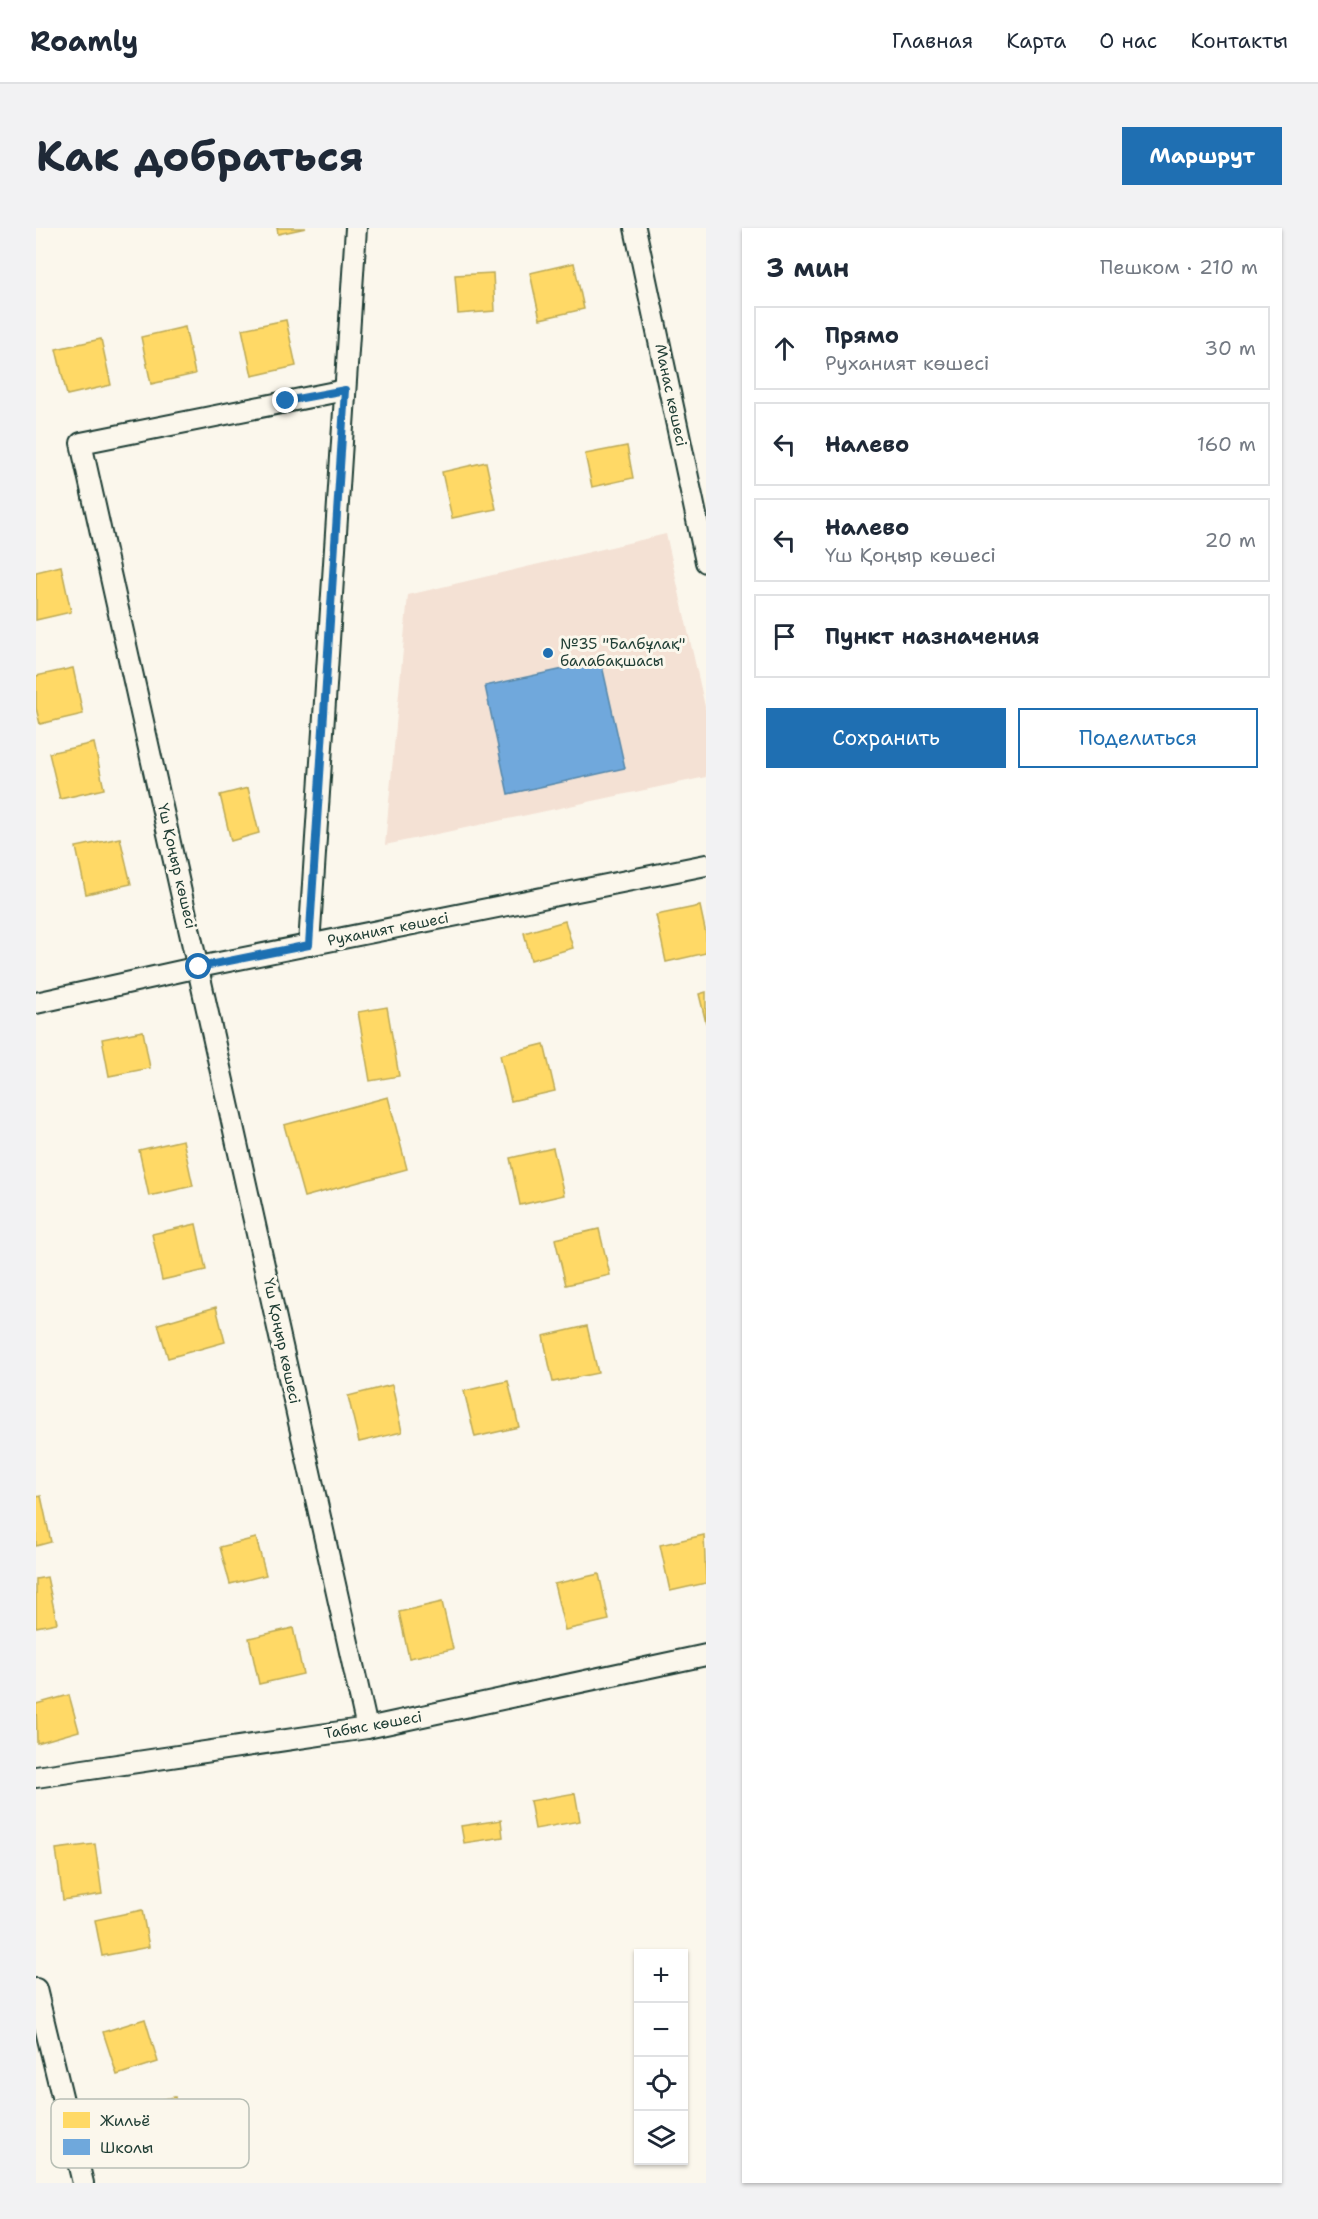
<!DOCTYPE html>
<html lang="ru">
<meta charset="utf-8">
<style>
:root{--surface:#fff;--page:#f2f2f3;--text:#1f2937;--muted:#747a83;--line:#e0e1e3;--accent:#1f6fb2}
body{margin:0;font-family:"Shantell Sans",sans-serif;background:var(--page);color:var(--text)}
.controls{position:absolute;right:18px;bottom:18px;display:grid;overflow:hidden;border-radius:0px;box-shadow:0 2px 4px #0004}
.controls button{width:54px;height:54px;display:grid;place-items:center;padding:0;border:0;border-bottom:2px solid var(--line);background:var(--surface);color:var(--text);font:30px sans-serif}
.stop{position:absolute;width:18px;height:18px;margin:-14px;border:4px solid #1f6fb2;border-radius:50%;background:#fff}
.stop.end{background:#1f6fb2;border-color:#fff;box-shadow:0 2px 6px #0008}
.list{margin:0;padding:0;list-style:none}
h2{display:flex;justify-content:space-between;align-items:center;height:78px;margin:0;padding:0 24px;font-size:26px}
h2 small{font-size:20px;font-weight:400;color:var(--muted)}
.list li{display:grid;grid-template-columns:39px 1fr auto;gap:18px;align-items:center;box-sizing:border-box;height:84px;margin:0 12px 12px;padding:0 12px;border:2px solid var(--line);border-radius:0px}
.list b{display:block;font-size:22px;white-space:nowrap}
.list p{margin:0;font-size:20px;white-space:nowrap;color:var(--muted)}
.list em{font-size:20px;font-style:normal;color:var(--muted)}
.actions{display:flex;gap:12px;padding:18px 24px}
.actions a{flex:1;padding:14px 0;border:2px solid var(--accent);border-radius:0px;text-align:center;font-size:21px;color:var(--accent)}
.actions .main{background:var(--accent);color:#fff}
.icon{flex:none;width:33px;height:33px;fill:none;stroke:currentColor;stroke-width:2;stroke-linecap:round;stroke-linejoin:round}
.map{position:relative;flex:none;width:670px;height:1955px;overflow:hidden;border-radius:0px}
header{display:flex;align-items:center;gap:36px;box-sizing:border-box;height:84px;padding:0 30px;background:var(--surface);border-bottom:2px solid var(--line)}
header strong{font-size:28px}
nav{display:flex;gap:33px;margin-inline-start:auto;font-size:21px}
.intro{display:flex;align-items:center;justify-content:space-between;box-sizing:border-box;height:144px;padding:0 36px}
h1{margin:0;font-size:42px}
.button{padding:15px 27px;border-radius:0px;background:var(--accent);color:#fff;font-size:21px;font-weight:700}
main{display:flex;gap:36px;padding:0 36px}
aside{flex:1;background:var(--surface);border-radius:0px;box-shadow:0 2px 4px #0004}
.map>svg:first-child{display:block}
.built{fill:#f4e1d4}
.homes{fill:#ffd966;stroke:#bcaa57;stroke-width:1.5}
.schools{fill:#6fa8dc;stroke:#5788aa;stroke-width:1.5}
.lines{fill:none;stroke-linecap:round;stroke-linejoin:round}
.street-casing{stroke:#1f3d34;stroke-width:24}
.street{stroke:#fbf7ec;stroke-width:20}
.route{stroke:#1f6fb2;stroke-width:8}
.poi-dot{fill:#1f6fb2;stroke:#fbf7ec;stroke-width:2}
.labels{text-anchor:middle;stroke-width:6;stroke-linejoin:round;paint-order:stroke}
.street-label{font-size:15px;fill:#1f3d34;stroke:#fbf7ec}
.poi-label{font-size:15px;fill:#1f3d34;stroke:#fbf7ec;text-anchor:start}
.key{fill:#fbf7ec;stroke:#b9bfb5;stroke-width:1.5}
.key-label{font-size:16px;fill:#1f3d34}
</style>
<header>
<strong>Roamly</strong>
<nav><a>Главная</a><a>Карта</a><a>О нас</a><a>Контакты</a></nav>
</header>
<div class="intro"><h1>Как добраться</h1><a class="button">Маршрут</a></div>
<main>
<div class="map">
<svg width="670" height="1955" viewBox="0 0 670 1955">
<rect width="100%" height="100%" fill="#fbf7ec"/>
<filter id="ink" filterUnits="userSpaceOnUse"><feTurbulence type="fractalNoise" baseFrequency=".0167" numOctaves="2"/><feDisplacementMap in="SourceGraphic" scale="12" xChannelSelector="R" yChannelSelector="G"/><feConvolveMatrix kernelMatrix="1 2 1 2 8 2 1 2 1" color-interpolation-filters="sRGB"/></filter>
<g filter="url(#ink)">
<path class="built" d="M630,306L670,483V549L349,617L372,367Z"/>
<g class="homes">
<path d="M241,0H270L242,6Z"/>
<path d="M538,35L548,81L504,91L494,45Z"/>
<path d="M457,45L459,83L422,86L419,47Z"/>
<path d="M250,92L260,138L216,148L206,101Z"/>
<path d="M149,99L159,146L115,156L105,109Z"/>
<path d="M65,111L75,157L31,167L20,121Z"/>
<path d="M591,218L597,250L556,259L549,226Z"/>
<path d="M450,234L460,281L416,290L406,244Z"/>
<path d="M25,338L35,384L0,392V344Z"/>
<path d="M37,440L47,486L4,496L0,480V448Z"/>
<path d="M58,515L68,561L24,571L13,525Z"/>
<path d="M212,560L223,605L195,613L184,567Z"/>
<path d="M84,610L95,656L50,666L40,619Z"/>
<path d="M664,678L670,706V725L630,734L620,687Z"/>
<path d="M529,693L537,720L495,732L488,705Z"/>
<path d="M670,764V795L663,766Z"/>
<path d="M351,779L363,848L334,853L322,784Z"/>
<path d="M107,803L114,840L73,848L66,811Z"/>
<path d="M508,816L519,863L475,873L464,827Z"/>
<path d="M352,869L371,941L268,969L248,897Z"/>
<path d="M147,912L157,958L113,968L103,922Z"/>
<path d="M517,920L528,967L484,977L474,930Z"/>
<path d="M160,996L170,1042L126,1052L116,1006Z"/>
<path d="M563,1001L574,1047L530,1057L519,1011Z"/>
<path d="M180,1079L189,1114L132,1130L122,1096Z"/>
<path d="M551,1098L562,1145L517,1154L507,1108Z"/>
<path d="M472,1153L483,1199L439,1209L428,1163Z"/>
<path d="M356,1157L366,1204L323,1214L312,1168Z"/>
<path d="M5,1268L15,1314L0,1318V1269Z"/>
<path d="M668,1307L670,1355L634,1363L624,1317Z"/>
<path d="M220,1310L230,1347L194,1356L184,1319Z"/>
<path d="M563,1346L573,1392L529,1402L518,1356Z"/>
<path d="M11,1349L21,1395L0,1399V1351Z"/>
<path d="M406,1374L417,1421L373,1430L363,1384Z"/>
<path d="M257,1400L267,1446L223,1456L213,1410Z"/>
<path d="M33,1467L43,1503L1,1515L0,1476Z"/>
<path d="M539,1565L544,1593L499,1601L494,1573Z"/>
<path d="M465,1592L467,1609L428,1615L425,1598Z"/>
<path d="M59,1616L66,1666L27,1672L20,1621Z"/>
<path d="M106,1682L113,1719L66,1728L59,1692Z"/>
<path d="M109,1791L122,1834L81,1847L67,1804Z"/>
<path d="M139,1869L149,1919L87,1931L76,1881Z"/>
</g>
<path class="schools" d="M565,433L589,540L472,566L449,458Z"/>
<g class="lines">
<g class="street-casing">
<g id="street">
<path d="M599,0L670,334"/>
<path d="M309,162L45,215L331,1500"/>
<path d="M273,717L320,0"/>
<path d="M0,775L163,739L670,637"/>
<path d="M0,1549L331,1500L670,1427"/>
<path d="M0,1761L47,1955"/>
</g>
</g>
<use href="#street" class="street"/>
</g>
</g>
<g class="lines" filter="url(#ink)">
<path class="route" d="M163,739L273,717L309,162L250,173"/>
</g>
<circle class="poi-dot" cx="512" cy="425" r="6"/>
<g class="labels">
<g class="street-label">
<text transform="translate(635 167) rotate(78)" y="5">Манас көшесі</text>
<text transform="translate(141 638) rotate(77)" y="5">Үш Қоңыр көшесі</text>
<text transform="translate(352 701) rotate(-11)" y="5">Руханият көшесі</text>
<text transform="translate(246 1113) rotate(78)" y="5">Үш Қоңыр көшесі</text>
<text transform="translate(337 1497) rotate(-10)" y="5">Табыс көшесі</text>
</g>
<g class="poi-label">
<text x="524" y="421">№35 "Балбұлақ"<tspan x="524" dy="17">балабақшасы</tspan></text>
</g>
</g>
<rect x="15" y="1871" width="198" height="69" rx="9" class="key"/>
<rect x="27" y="1884" width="27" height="16" fill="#ffd966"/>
<rect x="27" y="1911" width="27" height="16" fill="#6fa8dc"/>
<g class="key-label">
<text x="64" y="1898">Жильё</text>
<text x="64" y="1925">Школы</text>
</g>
</svg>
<div class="controls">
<button>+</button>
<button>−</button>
<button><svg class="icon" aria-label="locate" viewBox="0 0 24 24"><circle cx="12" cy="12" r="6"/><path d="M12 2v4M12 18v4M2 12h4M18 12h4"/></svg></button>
<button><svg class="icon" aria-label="layers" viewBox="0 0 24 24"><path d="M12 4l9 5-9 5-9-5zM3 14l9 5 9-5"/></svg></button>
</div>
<div class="stop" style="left:163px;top:739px"></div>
<div class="stop end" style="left:250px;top:173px"></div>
</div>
<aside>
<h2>3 мин<small>Пешком · 210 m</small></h2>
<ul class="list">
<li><svg class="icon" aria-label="ahead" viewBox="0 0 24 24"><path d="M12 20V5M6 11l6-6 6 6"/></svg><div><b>Прямо</b><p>Руханият көшесі</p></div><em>30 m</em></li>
<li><svg class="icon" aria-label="left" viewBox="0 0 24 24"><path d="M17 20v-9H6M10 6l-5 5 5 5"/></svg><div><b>Налево</b></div><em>160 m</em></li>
<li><svg class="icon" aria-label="left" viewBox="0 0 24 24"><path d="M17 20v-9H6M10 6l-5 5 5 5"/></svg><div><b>Налево</b><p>Үш Қоңыр көшесі</p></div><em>20 m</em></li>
<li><svg class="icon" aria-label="arrive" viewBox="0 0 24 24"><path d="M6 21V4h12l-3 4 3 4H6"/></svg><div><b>Пункт назначения</b></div></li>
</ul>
<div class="actions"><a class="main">Сохранить</a><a>Поделиться</a></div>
</aside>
</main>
